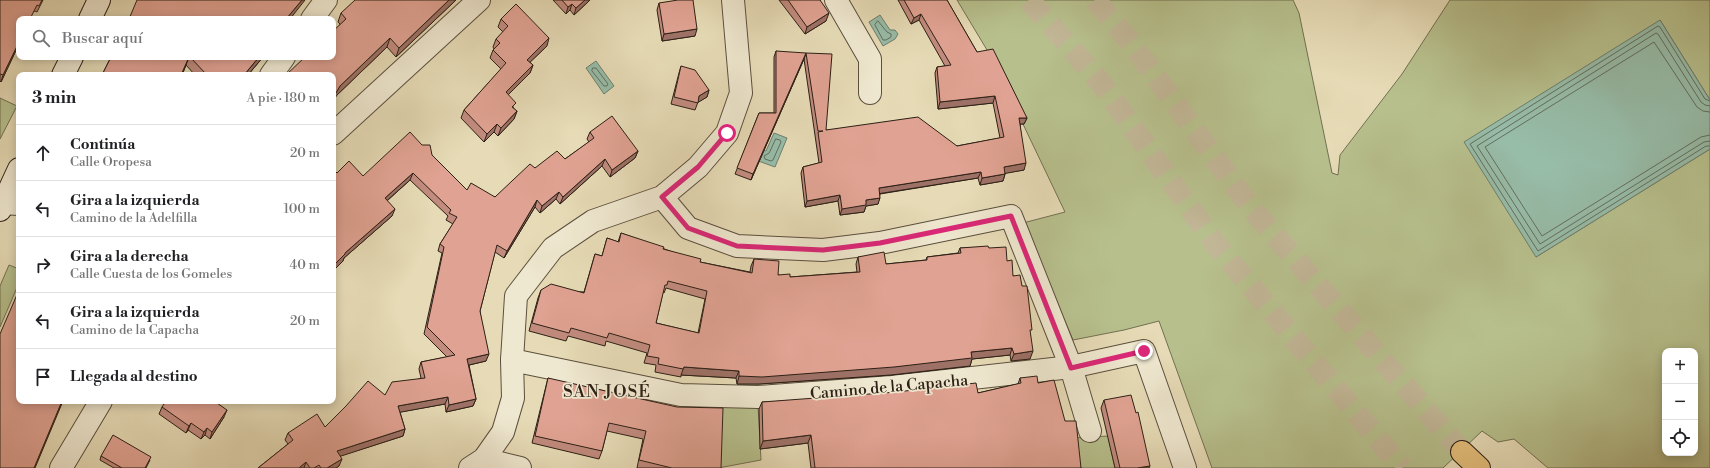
<!DOCTYPE html>
<html lang="es">
<meta charset="utf-8">
<style>
:root{--surface:#fff;--page:#f2f2f2;--text:#202124;--muted:#757577;--line:#e0e0e0}
body{margin:0;font-family:"Libre Bodoni",serif;background:var(--page);color:var(--text)}
.controls{position:absolute;right:12px;bottom:12px;display:grid;overflow:hidden;border-radius:8px;box-shadow:0 2px 10px #0003}
.controls button{width:36px;height:36px;display:grid;place-items:center;padding:0;border:0;border-bottom:1px solid var(--line);background:var(--surface);color:var(--text);font:20px sans-serif}
.stop{position:absolute;width:12px;height:12px;margin:-9px;border:3px solid #db2777;border-radius:50%;background:#fff}
.stop.end{background:#db2777;border-color:#fff;box-shadow:0 1px 4px #0008}
.list{margin:0;padding:0;list-style:none}
h2{display:flex;justify-content:space-between;align-items:center;height:52px;margin:0;padding:0 16px;font-size:17px}
h2 small{font-size:13px;font-weight:400;color:var(--muted)}
.list li{display:grid;grid-template-columns:26px 1fr auto;gap:12px;align-items:center;box-sizing:border-box;height:56px;padding:0 16px;border-top:1px solid var(--line)}
.list b{display:block;font-size:15px;white-space:nowrap}
.list p{margin:0;font-size:13px;white-space:nowrap;color:var(--muted)}
.list em{font-size:13px;font-style:normal;color:var(--muted)}
.icon{flex:none;width:22px;height:22px;fill:none;stroke:currentColor;stroke-width:2;stroke-linecap:round;stroke-linejoin:round}
.map{position:relative;flex:none;width:1710px;height:468px;overflow:hidden}
.search{position:absolute;background:var(--surface);box-shadow:0 2px 10px #0003;left:16px;top:16px;width:320px;height:44px;display:flex;align-items:center;gap:10px;box-sizing:border-box;padding:0 14px;border-radius:8px;color:var(--muted);font-size:15px}
.panel{position:absolute;background:var(--surface);box-shadow:0 2px 10px #0003;left:16px;top:72px;width:320px;height:332px;border-radius:8px}
.map>svg:first-child{display:block}
.green{fill:#b7c08d;stroke:#727052;fill-rule:evenodd}
.water{fill:#97bca8;stroke:#6d7e6e}
.lines{fill:none;stroke-linecap:round;stroke-linejoin:round}
.shore{stroke:#626e5f;stroke-width:1}
.highway-tunnel{stroke:#c1b696;stroke-width:22;stroke-dasharray:22 11;stroke-linecap:butt}
.street-casing{stroke:#5b4f3e;stroke-width:24}
.secondary-casing{stroke:#2d2016;stroke-width:24}
.highway-casing{stroke:#2d2016;stroke-width:24}
.street{stroke:#efe8d0;stroke-width:22}
.secondary{stroke:#efe8d0;stroke-width:22}
.highway{stroke:#e3be7b;stroke-width:22}
.wall{fill:#c18b7e;stroke:#2d2016;fill-rule:evenodd}
.shaded-wall{fill:#9d7166;stroke:#2d2016}
.building{fill:#e0a292;stroke:#2d2016;fill-rule:evenodd}
.route{stroke:#db2777;stroke-width:5}
.labels{text-anchor:middle;stroke-width:3.5;stroke-linejoin:round;paint-order:stroke}
.street-label{font-size:16px;fill:#2d2016;stroke:#efe8d0}
.neighbourhood-label{font-size:17px;letter-spacing:1px;fill:#2d2016;stroke:#efe8d0}
</style>
<div class="map">
<svg width="1710" height="468" viewBox="0 0 1710 468">
<rect width="100%" height="100%" fill="#e6dbb6"/>
<filter id="stains"><feTurbulence type="fractalNoise" baseFrequency=".005" numOctaves="4"/><feColorMatrix values="0 0 0 0 .2 0 0 0 0 .09 0 0 0 0 .02 0 0 0 .5 -.17"/></filter>
<radialGradient id="worn" r=".72"><stop offset=".6" stop-color="#630" stop-opacity="0"/><stop offset="1" stop-color="#630" stop-opacity=".3"/></radialGradient>
<g class="green">
<path d="M957,0H1293L1299,13L1332,173L1338,175L1340,155L1402,74L1450,0H1710V100L1660,20L1536,257L1710,149V468H1548L1514,439L1498,442L1482,431L1443,468H1212L1159,321L1124,330L1073,340L1023,223L1065,212L990,55ZM1665,351H1695V453H1665Z"/>
<path d="M0,98L17,106L0,139Z"/>
<path d="M9,265L19,269V283L0,327V286Z"/>
<path d="M758,406L761,460L718,468L720,407Z"/>
<path d="M1108,436L1115,468H1077L1074,438Z"/>
</g>
<g class="water">
<path d="M880,15L890,30H895L898,34L895,39L883,46L869,22Z"/>
<path d="M1660,20L1710,100V149L1536,257L1464,142Z"/>
<path d="M596,61L614,86L604,94L586,68Z"/>
<path d="M774,133L787,138L775,167L750,158L753,149L766,151Z"/>
</g>
<g class="lines">
<g class="shore">
<path d="M878,21L887,32L891,34V37L886,40H883L875,25Z"/>
<path d="M593,68H596L608,84L607,86H604L592,71Z"/>
<path d="M1710,101L1705,99L1660,27L1658,26L1470,144L1538,251L1706,146H1710"/>
<path d="M1710,106L1705,105L1701,102L1658,34L1656,33L1477,146L1540,244L1704,142L1710,141"/>
<path d="M1710,112L1703,111L1697,107L1654,42L1485,147L1542,236L1701,137L1710,135"/>
<path d="M776,139L780,140L781,142L773,160L771,161L765,159L764,156L769,153Z"/>
</g>
<g class="highway-tunnel">
<path d="M1029,0L1101,83L1214,242L1402,468"/>
<path d="M1095,0L1131,43L1252,209L1462,452"/>
</g>
<g class="street-casing">
<g id="street">
<path d="M836,0L870,59V93"/>
<path d="M312,19L326,0"/>
<path d="M271,75L284,57"/>
<path d="M333,134L479,0"/>
<path d="M662,197L688,228L737,246L823,250L880,243L1011,216L1071,367L1090,431"/>
<path d="M0,203L19,204"/>
<path d="M512,360L681,395L758,397L892,387L1071,367L1144,351L1185,468"/>
<path d="M484,459L520,468"/>
<path d="M61,468L101,401"/>
<path d="M470,468L484,459L503,432L513,398L512,360L516,296L553,248L593,221L662,197L698,167L727,133L741,93L733,0"/>
</g>
</g>
<g class="secondary-casing">
<g id="secondary">
<path d="M90,19L99,0"/>
<path d="M63,75L72,57"/>
<path d="M0,210L19,169"/>
</g>
</g>
<g class="highway-casing">
<path id="highway" d="M1462,452L1479,468"/>
</g>
<use href="#street" class="street"/>
<use href="#secondary" class="secondary"/>
<use href="#highway" class="highway"/>
</g>
<g class="wall">
<path d="M0,0H43L37,12L35,11L19,19V44L1,82L0,81Z"/>
<path d="M456,0L396,57L387,47L337,95L340,24L338,22L341,13Z"/>
<path d="M553,0H590L574,15L570,10L566,14Z"/>
<path d="M779,0H820L826,21L805,34Z"/>
<path d="M898,0H947L977,52L1027,118L1024,124H1020L1024,170L1005,173V174L1003,181L980,185L978,178L880,194L878,204L866,206L864,212L840,215L838,201L805,207L801,173L803,167L819,163L804,59L806,53L826,130L957,146L1000,138L993,103L938,109L935,73L937,67L945,66L919,20L911,24Z"/>
<path d="M659,3L695,36L662,41L657,10Z"/>
<path d="M501,19L547,46L530,62L533,65L530,73L508,95L514,109L517,111L514,119L498,136L494,132L484,142L461,118L464,110L501,69L490,58L493,50L494,49L493,47L496,39L503,32L498,27Z"/>
<path d="M776,51L804,59L751,180L735,174L759,113H774V57Z"/>
<path d="M111,57H263L248,75H195L186,65L182,75H102Z"/>
<path d="M681,66L709,90L707,97L698,102L695,110L671,104L679,73Z"/>
<path d="M590,132L638,151L635,158L610,177L602,166L560,204L556,199L540,213L535,207L504,258L495,252L480,311L486,361L469,365L476,399L473,406L446,412L445,404L400,412L405,429L403,436L340,456L339,466L336,468H258L288,444L285,440L288,433L325,427L385,395L421,378L419,369L421,362L447,357L424,334L442,253L438,251L440,244L453,224L446,220L448,216L410,180L387,201L392,216L344,258L343,261L334,270L333,273V172L337,173L363,176L432,155L467,190L495,197L535,168L565,159L589,142L587,139Z"/>
<path d="M621,233L700,262L750,272L751,266L754,259L778,275L790,277L857,272L856,264L858,257L886,264L926,260L927,257L958,253L960,248H989L1007,261L1013,276L1022,286L1030,335V359L1011,361L1010,355L972,359L970,366L891,375L759,384H737L736,378L681,375V377L655,372L656,365L644,363L647,353L606,341L605,346L568,336L566,341L529,331L538,298L541,290L584,292L595,254L602,256L607,238L618,242ZM666,288L705,299L698,333L656,323L663,292L664,293Z"/>
<path d="M548,378L721,468H637L643,439L607,431L602,451L599,459L532,443L546,386Z"/>
<path d="M1020,378L1038,383L1065,421L1081,468H811L808,443L760,449L759,409L762,402L978,393L1018,384Z"/>
<path d="M1104,400L1149,468H1115L1101,408Z"/>
<path d="M162,407L224,417L210,439L205,435L201,439L188,430L186,433L159,414Z"/>
<path d="M101,456L150,460L146,468H114L100,460Z"/>
</g>
<g class="shaded-wall">
<path d="M302,0H305L290,19H286Z"/>
<path d="M449,0H456L396,57L399,48Z"/>
<path d="M585,0H590L574,15L576,8Z"/>
<path d="M572,4L570,10L566,14L568,7Z"/>
<path d="M829,13L826,21L805,34L807,27Z"/>
<path d="M921,14L919,20L911,24L914,18Z"/>
<path d="M697,29L695,36L662,41L664,34Z"/>
<path d="M390,38L387,47L337,95L333,101V98L340,86Z"/>
<path d="M549,38L547,46L524,68L527,60Z"/>
<path d="M19,42V44L1,82L3,75Z"/>
<path d="M806,53L804,59L751,180L753,174Z"/>
<path d="M189,57L186,65L182,75H181Z"/>
<path d="M259,57H263L248,75H244Z"/>
<path d="M533,65L530,73L503,100L506,92Z"/>
<path d="M709,90L707,97L697,103L699,96Z"/>
<path d="M995,96L993,103L938,109L940,102Z"/>
<path d="M517,111L514,119L498,136L501,128Z"/>
<path d="M1019,118H1027L1024,124H1017Z"/>
<path d="M497,124L494,132L484,142L487,134Z"/>
<path d="M638,151L635,158L610,177L612,170Z"/>
<path d="M605,159L602,166L560,204L563,197Z"/>
<path d="M1026,163L1024,170L1002,174L1004,167Z"/>
<path d="M981,172L978,178L877,194L879,188Z"/>
<path d="M413,173L410,180L382,205L385,198Z"/>
<path d="M1005,174L1003,181L980,185L982,178Z"/>
<path d="M559,192L556,199L540,213L542,206Z"/>
<path d="M840,195L838,201L805,207L807,201Z"/>
<path d="M880,198L878,204L866,206L864,212L840,215L842,209L866,200Z"/>
<path d="M537,200L535,207L504,258L507,251Z"/>
<path d="M395,209L392,216L344,258L343,261L333,271V266L345,253Z"/>
<path d="M1012,348L1010,355L972,359L970,366L891,375L759,384H737L739,376L971,352Z"/>
<path d="M1033,351L1030,359L1011,361L1014,354Z"/>
<path d="M489,354L486,361L465,366L467,359Z"/>
<path d="M684,367L739,371L736,378L681,375Z"/>
<path d="M448,397L445,404L396,413L398,406Z"/>
<path d="M476,399L473,406L446,412L449,405Z"/>
<path d="M62,401H63L35,468H34Z"/>
<path d="M227,410L224,417L210,439L212,432Z"/>
<path d="M191,423L188,430L186,433L189,426Z"/>
<path d="M207,428L205,435L201,439L204,432Z"/>
<path d="M405,429L403,436L335,458L337,451Z"/>
<path d="M811,435L808,443L760,449L763,441Z"/>
<path d="M342,459L339,466L336,468H327Z"/>
<path d="M306,462L304,468H299Z"/>
<path d="M1150,466L1149,468H1137Z"/>
</g>
<g class="building">
<path d="M0,0H42L39,6L37,5L30,19H19V42L3,75L0,74Z"/>
<path d="M137,0H302L286,19H129Z"/>
<path d="M355,0H449L399,48L390,38L340,86L333,98V75H286L305,57H333V31L346,19L341,13Z"/>
<path d="M562,0H585L576,8L572,4L568,7Z"/>
<path d="M678,0H693L697,29L664,34L659,3Z"/>
<path d="M788,0H820L829,13L807,27Z"/>
<path d="M904,0H947L977,52L993,49L1027,118H1019L1026,163L1004,167L1005,174L982,178L981,172L879,188L880,198L866,200V205L842,209L840,195L807,201L803,167L822,162L818,132L823,131H818L806,53L832,54L826,130L918,117L957,146L1004,137L995,96L940,102L937,67L951,65L921,14L914,18Z"/>
<path d="M516,4L549,38L527,60L533,65L506,92L516,103L512,107L517,111L501,128L497,124L487,134L464,110L506,63L493,50L500,43L496,39L508,26L501,19Z"/>
<path d="M776,51L806,53L753,174L737,168L759,113H776Z"/>
<path d="M111,57H189L181,75H102Z"/>
<path d="M190,57H259L244,75H207Z"/>
<path d="M681,66L695,70L709,90L699,96L698,103L674,97Z"/>
<path d="M612,116L638,151L612,170L605,159L563,197L559,192L542,206L537,200L507,251L497,245L480,311L489,354L467,359L476,399L449,405L448,397L398,406L405,429L337,451L342,459L327,468H321L319,465L314,468H310L306,462L299,468H258L293,440L288,433L317,414L325,427L346,406L368,381L385,395L392,382L425,378L421,362L455,355L427,327L444,247L440,244L457,217L449,213L451,210L413,173L385,198L395,209L345,253V254L333,266V172L335,171L337,173L349,161L363,176L410,132L422,145H430L432,155L467,190L471,183L495,197L530,164L535,168L557,151L565,159L594,138L590,132Z"/>
<path d="M621,233L664,247L663,249L701,259L700,262L752,273L754,259L779,261L778,275L790,274V277L860,272L858,257L884,252L886,264L927,260V257L961,253L960,248L988,246L989,248L1006,247L1007,261L1012,260L1013,276L1020,275L1022,286H1027L1032,330H1030L1033,351L1014,354L1012,348L971,352L972,358L894,367L762,377L739,376V371L684,367L683,369L658,364L659,358L647,356L650,345L609,333L607,338L571,328L569,333L532,323L541,290L551,284L584,293L595,254L602,256L607,238L619,242ZM668,281L707,291L699,333L656,323L665,285H667Z"/>
<path d="M19,290V401H62L34,468H0V334Z"/>
<path d="M1037,376L1038,383L1054,380L1065,421H1076L1081,468H815L811,435L763,441L762,402L896,392L976,383L978,393L1021,383L1020,378Z"/>
<path d="M548,378L677,407L723,408L721,468H672L639,460L646,431L609,423L602,451L535,436Z"/>
<path d="M1131,395L1136,413L1138,412L1150,466L1137,468H1120L1104,400Z"/>
<path d="M166,401H214L227,410L212,432L207,428L204,432L191,423L189,426L162,407Z"/>
<path d="M113,435L151,457L145,468H122L101,456Z"/>
</g>
<g class="lines">
<path class="route" d="M727,133L698,167L662,197L688,228L737,246L823,250L880,243L1011,216L1071,368L1144,351"/>
</g>
<g class="labels">
<g class="street-label">
<text transform="translate(889 386) rotate(-5)" y="6">Camino de la Capacha</text>
</g>
<g class="neighbourhood-label">
<text x="607" y="397">SAN JOSÉ</text>
</g>
</g>
<rect width="100%" height="100%" filter="url(#stains)"/>
<rect width="100%" height="100%" fill="url(#worn)"/>
</svg>
<div class="controls">
<button>+</button>
<button>−</button>
<button><svg class="icon" aria-label="locate" viewBox="0 0 24 24"><circle cx="12" cy="12" r="6"/><path d="M12 2v4M12 18v4M2 12h4M18 12h4"/></svg></button>
</div>
<div class="stop" style="left:727px;top:133px"></div>
<div class="stop end" style="left:1144px;top:351px"></div>
<div class="search"><svg class="icon" aria-label="search" viewBox="0 0 24 24"><circle cx="10" cy="10" r="6"/><path d="M15 15l6 6"/></svg>Buscar aquí</div>
<section class="panel">
<h2>3 min<small>A pie · 180 m</small></h2>
<ul class="list">
<li><svg class="icon" aria-label="ahead" viewBox="0 0 24 24"><path d="M12 20V5M6 11l6-6 6 6"/></svg><div><b>Continúa</b><p>Calle Oropesa</p></div><em>20 m</em></li>
<li><svg class="icon" aria-label="left" viewBox="0 0 24 24"><path d="M17 20v-9H6M10 6l-5 5 5 5"/></svg><div><b>Gira a la izquierda</b><p>Camino de la Adelfilla</p></div><em>100 m</em></li>
<li><svg class="icon" aria-label="right" viewBox="0 0 24 24"><path d="M7 20v-9h11M14 6l5 5-5 5"/></svg><div><b>Gira a la derecha</b><p>Calle Cuesta de los Gomeles</p></div><em>40 m</em></li>
<li><svg class="icon" aria-label="left" viewBox="0 0 24 24"><path d="M17 20v-9H6M10 6l-5 5 5 5"/></svg><div><b>Gira a la izquierda</b><p>Camino de la Capacha</p></div><em>20 m</em></li>
<li><svg class="icon" aria-label="arrive" viewBox="0 0 24 24"><path d="M6 21V4h12l-3 4 3 4H6"/></svg><div><b>Llegada al destino</b></div></li>
</ul>
</section>
</div>
